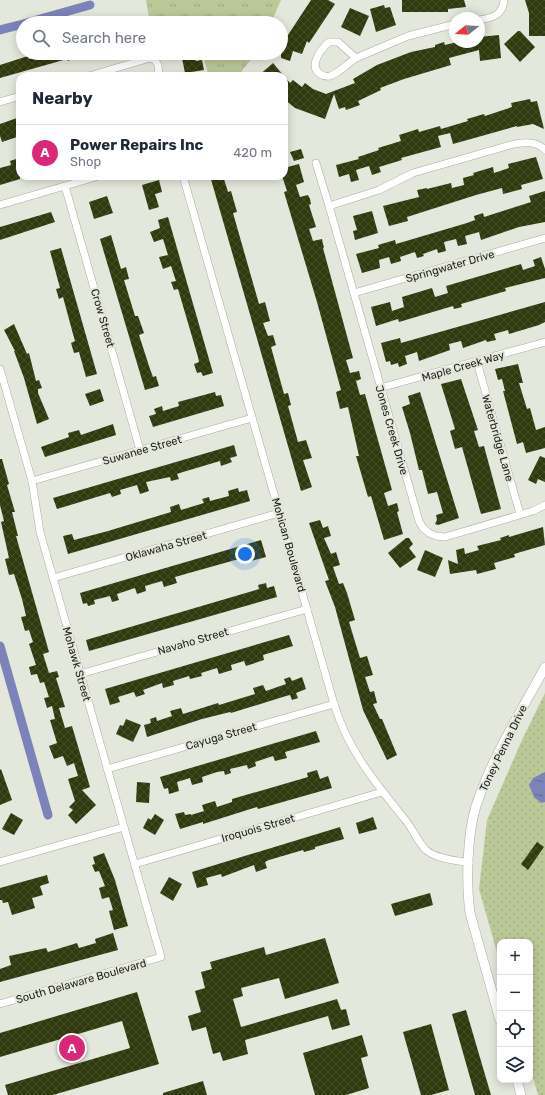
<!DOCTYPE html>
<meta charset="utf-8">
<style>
:root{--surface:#fff;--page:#f2f2f3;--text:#1f2937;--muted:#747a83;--line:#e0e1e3;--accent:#db2777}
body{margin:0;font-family:Rubik,sans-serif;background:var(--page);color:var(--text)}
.controls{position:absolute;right:12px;bottom:12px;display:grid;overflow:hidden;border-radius:8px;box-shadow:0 2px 10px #0003}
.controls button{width:36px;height:36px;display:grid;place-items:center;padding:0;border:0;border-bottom:1px solid var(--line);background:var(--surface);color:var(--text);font:20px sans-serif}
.compass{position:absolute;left:449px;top:12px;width:36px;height:36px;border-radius:50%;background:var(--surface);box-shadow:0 2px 10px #0003;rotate:252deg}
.you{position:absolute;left:245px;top:554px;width:14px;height:14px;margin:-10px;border:3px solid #fff;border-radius:50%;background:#1a73e8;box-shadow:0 0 0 6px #1a73e833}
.badge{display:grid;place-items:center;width:26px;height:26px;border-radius:50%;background:var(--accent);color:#fff;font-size:13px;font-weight:700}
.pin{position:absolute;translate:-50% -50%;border:2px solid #fff;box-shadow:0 1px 4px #0006}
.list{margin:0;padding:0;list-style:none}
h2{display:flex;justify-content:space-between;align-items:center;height:52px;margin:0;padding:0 16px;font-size:17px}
h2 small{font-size:13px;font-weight:400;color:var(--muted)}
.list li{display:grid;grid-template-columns:26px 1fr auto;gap:12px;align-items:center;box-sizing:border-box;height:56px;padding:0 16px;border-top:1px solid var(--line)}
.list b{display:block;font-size:15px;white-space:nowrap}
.list p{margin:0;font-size:13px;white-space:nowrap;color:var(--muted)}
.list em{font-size:13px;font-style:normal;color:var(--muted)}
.icon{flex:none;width:22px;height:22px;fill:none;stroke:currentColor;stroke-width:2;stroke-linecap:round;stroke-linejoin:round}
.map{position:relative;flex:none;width:545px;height:1095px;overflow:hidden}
.search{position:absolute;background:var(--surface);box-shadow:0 2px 10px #0003;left:16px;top:16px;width:272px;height:44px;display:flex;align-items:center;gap:10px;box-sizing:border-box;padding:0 14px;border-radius:22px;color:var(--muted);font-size:15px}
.panel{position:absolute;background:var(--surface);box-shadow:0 2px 10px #0003;left:16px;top:72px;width:272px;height:108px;border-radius:12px}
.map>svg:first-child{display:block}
.grass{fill:url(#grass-dots)}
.park{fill:url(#park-tufts)}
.water{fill:url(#water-ripples)}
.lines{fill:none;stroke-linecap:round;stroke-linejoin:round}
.canal{stroke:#7c83b9;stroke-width:9}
.building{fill:url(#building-cross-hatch)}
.street-casing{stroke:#a8aba0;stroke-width:8}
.secondary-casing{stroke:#a8aba0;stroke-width:10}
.street{stroke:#fff;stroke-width:7}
.secondary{stroke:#fff;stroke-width:9}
.labels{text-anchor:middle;stroke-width:4;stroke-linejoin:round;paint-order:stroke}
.street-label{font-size:11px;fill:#1e1f1b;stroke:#e4e7db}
</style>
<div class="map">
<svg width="545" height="1095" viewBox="0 0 545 1095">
<defs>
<pattern id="grass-dots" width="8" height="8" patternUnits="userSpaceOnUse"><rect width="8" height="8" fill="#bbc998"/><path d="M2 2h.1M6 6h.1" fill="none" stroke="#a0ac82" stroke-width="1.8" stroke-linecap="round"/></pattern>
<pattern id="park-tufts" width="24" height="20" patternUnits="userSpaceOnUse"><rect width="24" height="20" fill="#bbc998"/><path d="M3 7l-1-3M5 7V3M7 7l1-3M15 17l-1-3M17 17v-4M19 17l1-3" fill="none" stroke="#a0ac82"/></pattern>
<pattern id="water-ripples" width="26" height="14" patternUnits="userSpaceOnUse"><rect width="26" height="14" fill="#7c83b9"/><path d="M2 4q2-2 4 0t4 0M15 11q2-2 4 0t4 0" fill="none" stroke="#656b96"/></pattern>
<pattern id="building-cross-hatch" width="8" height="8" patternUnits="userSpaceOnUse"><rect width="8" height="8" fill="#303a0e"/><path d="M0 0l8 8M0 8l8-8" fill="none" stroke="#454e28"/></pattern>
</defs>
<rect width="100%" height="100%" fill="#e4e7db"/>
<path class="grass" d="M545,693V1095H538L530,1067V942H500V963L479,889L487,820L522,740Z"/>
<g class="park">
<path d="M146,0H281L271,23H150Z"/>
<path d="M202,53H256L238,76H209Z"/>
</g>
<path class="water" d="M545,772V802L541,803L534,797L529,785L533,778Z"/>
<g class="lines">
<g class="canal">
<path d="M26,23L90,5"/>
<path d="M0,30L23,24"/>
<path d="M0,646L48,815"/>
</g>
</g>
<g class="building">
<path d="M311,0H328L335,4L309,43L307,41L302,54L293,51L290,61L281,58V43L282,44L285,37L286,38Z"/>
<path d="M402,0H464L466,7L448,9V12H402Z"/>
<path d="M525,0H545V36H529V13Z"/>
<path d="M384,5L385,8L390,7L396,25L376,32L370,9Z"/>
<path d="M350,8L369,16L360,36L341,27Z"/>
<path d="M518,31H520L535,47L520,62L504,44Z"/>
<path d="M499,35L501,58L480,61L479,50L449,58L451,65L404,79L380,88L381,90L358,101L360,105L346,110L345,107L339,109L334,94L325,119L295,108L284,99V76L290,83L293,80L302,87L305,83L313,89L326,94L355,83L353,79L377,65L411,52L435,47V45L444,42L445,45L457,42H479V37Z"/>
<path d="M48,53H80L81,55L68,61L67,59L0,78V65L28,56L29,59Z"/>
<path d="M181,53H194L196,61L202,60L204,70L185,73Z"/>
<path d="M273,63L284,76H258Z"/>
<path d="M530,99L531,102L537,101L544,129L533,124L517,127V126L453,144L450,133L438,136L441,147L401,158L402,160L379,167L381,172L372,175L369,166L356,170L359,180L351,182L349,174L339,177L336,165L359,159L358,157L379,150L378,148L401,141L399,135L418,129L419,132L440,126L441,129L468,121L467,119L484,114L485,116L512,107L511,103Z"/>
<path d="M17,118L20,127V136L2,142L0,136V124Z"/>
<path d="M301,149L304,158L294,161L290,152Z"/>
<path d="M536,157L543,179L521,185L522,189L503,194L502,188L476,195L407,217L408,221L389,226L383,206L419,197L417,190L427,188V189L451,183L452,188L464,185L463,178L474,175L473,173L493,167L494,173L509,168L508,164Z"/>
<path d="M19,158L20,179L0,185V168L11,165L10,161Z"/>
<path d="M299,164L304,182L296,185L300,197L308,195L310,199L311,204L309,205L316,227L309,229L313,241L322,239L323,244L324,247L323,248L353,358L346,360L350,373L359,371L361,379L356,381L360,395L365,394L392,490L384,493L388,506L397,503L399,511L397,512L403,534L384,540L371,496L368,497L356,456H359L348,407L340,409L336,392L341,390L317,302L284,192L287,191L282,176H284V168Z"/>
<path d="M210,176H223L228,192L231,191L237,212L233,213L259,304L265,302L270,321L263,323L268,336L273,335L276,345L271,347L284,394L288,393L291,405L288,406L298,442L306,440L312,458L303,460L312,487L301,491Z"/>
<path d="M159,180L162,192L155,194L159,207L149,210L142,185Z"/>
<path d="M545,191V222L519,227L481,240L479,232L465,236L467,244L458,246L456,239L444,242L446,251L438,253L437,249L423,254L424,256L417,258L415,252L400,257L401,261L391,264L389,257L379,260L380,268L362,273L356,254L379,248L378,245L395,240L396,244L467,223L475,220L474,216L483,213L484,217L509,209L531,202L529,196Z"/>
<path d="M107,196L113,213L94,219L89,202Z"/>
<path d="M372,211L378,233L355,240L353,231L357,230L353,216Z"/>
<path d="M51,212L55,222L0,240V227Z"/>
<path d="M168,217L213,373L203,376L201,372L197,373L194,364L199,362L198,357L178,289L174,290L171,282L176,281L171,266L163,269L159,257L168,255L163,239L154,242L150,232L160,228L158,220Z"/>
<path d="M111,235L121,269L126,267L129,279L124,280L135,316H138L144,333L139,335L150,369L153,377L156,376L159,386L145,390L100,239Z"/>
<path d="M61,248L97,374L86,377L79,352L74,353L71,343L75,341L73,334L63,297L59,299L56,289L60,288L50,251Z"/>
<path d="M541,257L545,269V278L505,288L506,291L461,304L462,307L454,309L453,306L399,322L398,319L376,326L371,307L390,302L392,311L404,307L402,297L432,288L435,297L448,293L446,286L521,264L523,270L535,266L533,260Z"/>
<path d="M545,302V322L539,325L509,334L508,330L494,334L496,340L487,342L486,340L463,348L461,341L449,344L450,350L419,361L417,352L405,356L407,364L399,367L398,363L391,365L390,361L386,362L381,343L400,338L401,343Z"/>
<path d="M14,324L27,354L29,353L36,381L39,380L42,388L38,389V393L49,419L37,424L24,378L14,351H15L4,330Z"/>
<path d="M518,364L523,383H519L527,409L530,408L536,430L545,427V448L526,453L523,442L517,444L503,391H505L502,379L498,380L495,369Z"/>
<path d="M461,379L478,430L474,431L479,447L484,446L501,509L481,514L462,447L455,449L450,431L455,429L441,384Z"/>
<path d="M100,389L104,401L90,406L85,394Z"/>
<path d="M215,392L216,396L221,395L224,406L153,427L149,416L156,414L154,409L162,406L163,411L179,406L178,402Z"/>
<path d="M420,392L459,518L438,525L435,524L437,520L436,515L443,513L437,492L428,494L422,470H419L410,433L402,407L410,404L408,396Z"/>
<path d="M113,424L116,435L45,457L41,447L69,437L68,433L79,430L81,435Z"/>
<path d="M234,445L237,456L230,458L232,462L221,466L220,461L183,472L177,474L179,479L171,481L170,477L146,482L149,491L140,494L137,485L120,490L121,494L112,497L110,493L57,509L53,498Z"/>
<path d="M540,456L545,458V482L538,479L536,484L528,480Z"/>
<path d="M0,459H2L9,484L7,485L15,512H12L18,536H16L49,652L43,654L49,673L57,671L59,677L56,678L65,707L59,708L65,728L72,726L90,787L82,790L96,805L76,824L68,815L73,810L69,807L75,801L68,779L78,776L74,763L67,766L63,756L54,759L49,746L57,743L50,720L55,719L52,706L47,708L44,698L49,697L44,682L40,683L37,674L31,675L29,667L36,665L29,644L33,642L29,630L25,631L21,617L26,616L22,599L14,574L9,575L5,559L9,558L1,522L4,521L0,505Z"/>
<path d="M238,488L239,492L247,490L250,501L68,554L63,536L72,534L74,540L108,531L171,512L170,507L179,504L181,510L204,503L202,499L209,497L210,501L229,496L228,491Z"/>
<path d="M320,520L323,528L328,526L331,536L324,538L331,554L336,552L340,565L333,567L339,584L343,583L347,593L355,620L349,622L360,658L367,656L373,675L365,677L370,692L374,691L377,703L373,704L380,719H382L397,755L387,760L363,710L335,607L325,581L329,580L309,523Z"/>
<path d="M543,527L545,545L514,554L515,557L494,563L496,569L477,574L476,570L450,574L448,560L458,564L456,550L464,548L465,554L479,550L477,546L501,540L500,538L509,535V537Z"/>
<path d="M406,538H409L413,544L409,548L416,557L400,568L388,553Z"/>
<path d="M261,540L266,557L247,562L246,557L189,573L175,577L177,583L164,587L162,581L145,586L146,591L137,594L135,588L117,594L119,600L112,602L110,596L94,600L95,604L88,606L87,603L83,604L80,593Z"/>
<path d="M425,550L443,558L435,577L417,570Z"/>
<path d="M266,583L267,588L274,586L277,597L89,651L86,640L259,589L258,585Z"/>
<path d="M289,635L293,646L263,655L264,660L246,666L244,661L231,665L232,670L219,674L217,668L201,673L202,676L190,679L189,676L173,681L174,685L163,688L162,683L143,690L145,694L136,697L134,692L118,697L120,702L110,705L105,689Z"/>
<path d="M290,677L292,681L302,677L306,689L296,693L298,698L292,700L290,695L286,696L231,713L230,712L202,719L147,737L144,725L151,723L150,719L156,717L157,721L172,716L170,711L181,708L183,714L218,703L219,705L255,694L253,688L263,685L266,691L286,684L284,679Z"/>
<path d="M126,719L141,725L133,742L116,734L120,725L123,726Z"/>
<path d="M316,731L320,742L285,752L287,758L275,761L273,756L255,762L256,766L248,769L247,765L230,769L231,773L225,775L224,771L217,772L202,777L203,782L192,785L190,778L177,782L179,791L169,794L168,788L164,789L160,777Z"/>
<path d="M1,769L12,800L0,805V770Z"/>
<path d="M317,770L320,779L328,776L332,788L258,809L257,807L203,824V822L180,829L175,814L184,812L185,815L191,814V815L204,811L202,805L215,801L217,807L232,802V799L308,777L307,773Z"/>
<path d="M137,782L150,783L149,803L136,802Z"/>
<path d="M11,813L23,820L14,835L2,829Z"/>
<path d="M155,814L164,820L155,835L143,828L148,818L151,820Z"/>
<path d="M373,817L377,829L359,834L356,823Z"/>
<path d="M340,827L344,839L315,847V849L304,852L303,850L269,860L265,862L267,868L256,872L254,865L222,877L221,874L206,878L208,885L197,888L192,872Z"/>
<path d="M537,842L544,847L528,870L521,864Z"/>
<path d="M104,853L115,880L128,926L114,930L109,911L113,910L109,897L102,899L99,888L105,886L99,871L95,872L92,865L95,864L93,857Z"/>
<path d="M47,875L49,883L40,886L43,895L32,898L35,908L12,915L8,902L3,903L2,900H0V888Z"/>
<path d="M169,877L182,884L173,901L160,893Z"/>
<path d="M430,893L433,905L395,916L391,904Z"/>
<path d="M113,933L118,950L0,982V969L11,965L9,956L46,948L48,952L77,943L79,948L96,943L95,939Z"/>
<path d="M325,938L339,983L285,999L279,978L241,988L243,996L233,999L241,1027L337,999L341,1010L346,1009L350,1025L332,1030L328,1016L245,1040L248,1054L223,1061L220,1052L213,1054L206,1027L192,1031L188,1016L201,1012L195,991L205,988L201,972L212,969L210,962L264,947L266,955Z"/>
<path d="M137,992L159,1064L53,1095H8L5,1085L130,1048L122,1021L0,1057V1033Z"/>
<path d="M466,1010L491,1095H475L452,1014Z"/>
<path d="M431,1024L449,1090L431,1095H421L403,1032Z"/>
<path d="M362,1035L368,1056L361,1058L369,1088L346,1095H315L303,1053Z"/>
<path d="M203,1081L207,1095H163V1093Z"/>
</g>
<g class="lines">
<g class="street-casing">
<g id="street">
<path d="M479,20C492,18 503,15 504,0"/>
<path d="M329,42H338L356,58C348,63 338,74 330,76C326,77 323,76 320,74C308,66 321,49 329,42Z"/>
<path d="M356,58L408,36L455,24"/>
<path d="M89,76L150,58L155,60L158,65L159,76"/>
<path d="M0,102L20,96"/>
<path d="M545,150C536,141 526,142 514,144L413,173L379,190L329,206L419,521L423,528L429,533L436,536L445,537L533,511L545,505"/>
<path d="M316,163L329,206"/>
<path d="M183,176L334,704C348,750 374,781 403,817C412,827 417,841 426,850C436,859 456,860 469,863"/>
<path d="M65,186L140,450"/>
<path d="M0,205L99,176"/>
<path d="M354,293L545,238"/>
<path d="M477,362L520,514"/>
<path d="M0,369L32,481L40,532L161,957L0,1004"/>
<path d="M380,388L545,342"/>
<path d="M32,481L252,418"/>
<path d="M53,578L279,513"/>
<path d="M80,674L307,609"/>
<path d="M107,769L334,704"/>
<path d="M0,862L124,827"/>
<path d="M135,864L382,792"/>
</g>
</g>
<g class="secondary-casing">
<g id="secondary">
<path d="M500,1020L470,913C466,883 467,835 476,806C492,757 521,712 545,667"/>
<path d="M517,1080L521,1095"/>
</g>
</g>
<use href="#street" class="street"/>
<use href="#secondary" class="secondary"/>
</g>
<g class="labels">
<g class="street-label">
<text transform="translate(450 266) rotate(-16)" y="4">Springwater Drive</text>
<text transform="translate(103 318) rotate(74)" y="4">Crow Street</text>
<text transform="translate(463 366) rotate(-16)" y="4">Maple Creek Way</text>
<text transform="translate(392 430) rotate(74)" y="4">Jones Creek Drive</text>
<text transform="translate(498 438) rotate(74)" y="4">Waterbridge Lane</text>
<text transform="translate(142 450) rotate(-16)" y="4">Suwanee Street</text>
<text transform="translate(289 545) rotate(74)" y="4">Mohican Boulevard</text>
<text transform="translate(166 546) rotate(-16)" y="4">Oklawaha Street</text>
<text transform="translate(193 641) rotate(-16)" y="4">Navaho Street</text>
<text transform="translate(77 664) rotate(74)" y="4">Mohawk Street</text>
<text transform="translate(221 736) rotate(-16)" y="4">Cayuga Street</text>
<text transform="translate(503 748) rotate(-64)" y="4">Toney Penna Drive</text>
<text transform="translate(258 828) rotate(-16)" y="4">Iroquois Street</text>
<text transform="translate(81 981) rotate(-16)" y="4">South Delaware Boulevard</text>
</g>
</g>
</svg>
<div class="controls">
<button>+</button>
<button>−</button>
<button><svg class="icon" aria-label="locate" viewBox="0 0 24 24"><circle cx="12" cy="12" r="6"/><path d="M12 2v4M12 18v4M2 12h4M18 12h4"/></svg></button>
<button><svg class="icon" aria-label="layers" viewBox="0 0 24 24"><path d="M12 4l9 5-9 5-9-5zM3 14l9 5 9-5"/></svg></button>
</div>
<svg class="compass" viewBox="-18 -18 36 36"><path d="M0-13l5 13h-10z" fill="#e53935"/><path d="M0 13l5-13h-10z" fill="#747a83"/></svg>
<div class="you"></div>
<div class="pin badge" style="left:72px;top:1048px">A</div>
<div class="search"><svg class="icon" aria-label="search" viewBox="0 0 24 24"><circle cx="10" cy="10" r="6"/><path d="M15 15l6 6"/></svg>Search here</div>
<section class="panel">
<h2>Nearby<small></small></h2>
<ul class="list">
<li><span class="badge">A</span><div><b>Power Repairs Inc</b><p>Shop</p></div><em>420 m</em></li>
</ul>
</section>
</div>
